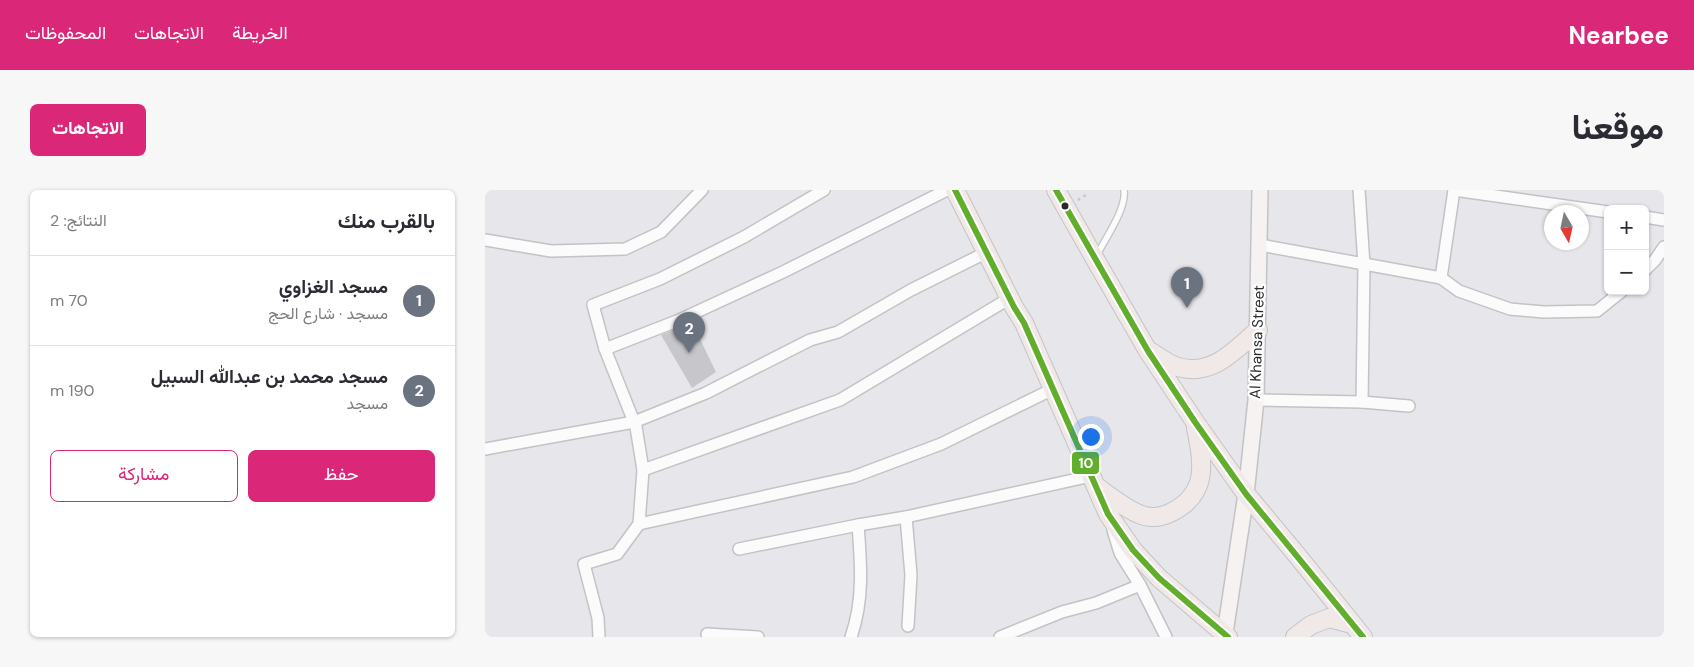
<!DOCTYPE html>
<html lang="ar">
<meta charset="utf-8">
<style>
:root{--surface:#fff;--page:#f7f7f7;--text:#2b2b33;--muted:#7c7c81;--line:#e1e1e2;--accent:#db2777}
body{margin:0;font-family:"DM Sans",Vazirmatn,sans-serif;background:var(--page);color:var(--text);direction:rtl}
.controls{position:absolute;right:15px;top:15px;display:grid;overflow:hidden;border-radius:8px;box-shadow:0 1px 4px #0004}
.controls button{width:45px;height:45px;display:grid;place-items:center;padding:0;border:0;border-bottom:1px solid var(--line);background:var(--surface);color:var(--text);font:25px sans-serif}
.compass{position:absolute;left:1059px;top:15px;width:45px;height:45px;border-radius:50%;background:var(--surface);box-shadow:0 1px 4px #0004;rotate:171deg}
.you{position:absolute;left:605px;top:246px;width:18px;height:18px;margin:-12px;border:4px solid #fff;border-radius:50%;background:#1a73e8;box-shadow:0 0 0 8px #1a73e833}
.badge{display:grid;place-items:center;width:32px;height:32px;border-radius:50%;background:var(--accent);color:#fff;font-size:16px;font-weight:700}
.pin{position:absolute;translate:-50% -41px;filter:drop-shadow(0 1px 2px #0008)}
.pin::after{content:'';position:absolute;top:26px;width:18px;height:15px;background:inherit;clip-path:polygon(0 0,100% 0,50% 100%)}
.list{margin:0;padding:0;list-style:none}
h2{display:flex;justify-content:space-between;align-items:center;height:65px;margin:0;padding:0 20px;font-size:21px}
h2 small{font-size:16px;font-weight:400;color:var(--muted)}
.list li{display:grid;grid-template-columns:32px 1fr auto;gap:15px;align-items:center;box-sizing:border-box;height:90px;padding:0 20px;border-top:1px solid var(--line)}
.list b{display:block;font-size:19px;white-space:nowrap}
.list p{margin:0;font-size:16px;white-space:nowrap;color:var(--muted)}
.list em{font-size:16px;font-style:normal;color:var(--muted)}
.actions{display:flex;gap:10px;padding:15px 20px}
.actions a{flex:1;padding:11px 0;border:1px solid var(--accent);border-radius:8px;text-align:center;font-size:18px;color:var(--accent)}
.actions .main{background:var(--accent);color:#fff}
.map{position:relative;flex:none;width:1179px;height:447px;overflow:hidden;direction:ltr;border-radius:8px}
header{display:flex;align-items:center;gap:30px;box-sizing:border-box;height:70px;padding:0 25px;background:var(--accent);color:#fff}
header strong{font-size:24px}
nav{display:flex;gap:28px;margin-inline-start:auto;font-size:18px}
.intro{display:flex;align-items:center;justify-content:space-between;box-sizing:border-box;height:120px;padding:0 30px}
h1{margin:0;font-size:35px}
.button{padding:12px 22px;border-radius:8px;background:var(--accent);color:#fff;font-size:18px;font-weight:700}
main{display:flex;gap:30px;padding:0 30px}
aside{flex:1;background:var(--surface);border-radius:8px;box-shadow:0 1px 4px #0004}
.map>svg:first-child{display:block}
.building{fill:#c7c7cb}
.lines{fill:none;stroke-linecap:round;stroke-linejoin:round}
.lane-casing{stroke:#c3c3c6;stroke-width:8}
.street-casing{stroke:#c3c3c6;stroke-width:14}
.secondary-casing{stroke:#c3c3c6;stroke-width:18}
.primary-casing{stroke:#c4c4c6;stroke-width:20}
.path{stroke:#c5c5c7;stroke-width:2.5;stroke-dasharray:2.5 4;stroke-linecap:butt}
.lane{stroke:#fbfbfc;stroke-width:5.5}
.street{stroke:#fbfbfc;stroke-width:11}
.secondary{stroke:#f6f2f2;stroke-width:15}
.primary{stroke:#f1e9e8;stroke-width:18}
.bus-1-casing{stroke:#fff;stroke-width:10}
.bus-1{stroke:#61ad2c;stroke-width:6}
.bus-dot{fill:#2a2a2d;stroke:#fff;stroke-width:2}
.labels{text-anchor:middle;stroke-width:4.5;stroke-linejoin:round;paint-order:stroke}
.street-label{font-size:15px;fill:#2a2a2d;stroke:#fff}
.line-badge{stroke:#fff;stroke-width:2}
.badge-label{font-size:14px;text-anchor:middle;font-weight:bold;fill:#fff}
</style>
<header>
<strong>Nearbee</strong>
<nav><a>الخريطة</a><a>الاتجاهات</a><a>المحفوظات</a></nav>
</header>
<div class="intro"><h1>موقعنا</h1><a class="button">الاتجاهات</a></div>
<main>
<div class="map">
<svg width="1179" height="447" viewBox="0 0 1179 447">
<rect width="100%" height="100%" fill="#e6e6eb"/>
<path class="building" d="M199,136L212,143L231,182L207,198L176,145Z"/>
<g class="lines">
<g class="lane-casing">
<path id="lane" d="M612,65C620,49 642,18 639,0"/>
</g>
<g class="street-casing">
<g id="street">
<path d="M874,0L879,75L877,212"/>
<path d="M969,0L1123,22"/>
<path d="M1160,27L1179,30"/>
<path d="M0,50L66,61L140,59L176,42L217,0"/>
<path d="M775,55L956,88L969,0"/>
<path d="M1160,80L1170,70L1179,57"/>
<path d="M956,88L974,101L1025,119L1059,122L1112,121L1137,101"/>
<path d="M120,159L192,131L298,82L462,0"/>
<path d="M771,210L877,212L924,216"/>
<path d="M0,259L149,232L221,203L325,150L353,142L426,100L502,62"/>
<path d="M158,280L355,210L525,108"/>
<path d="M421,327L426,385L423,436"/>
<path d="M154,334L368,287L456,254L568,199"/>
<path d="M373,335L421,327L606,286"/>
<path d="M628,340L635,363L655,395L681,447"/>
<path d="M254,359L373,335C376,373 379,410 366,447"/>
<path d="M222,444L273,447"/>
<path d="M114,447L113,428L99,374L132,364L154,334L158,280L151,237L120,159L108,115L175,89L259,47L339,0"/>
<path d="M515,447L577,422L611,413L655,395"/>
</g>
</g>
<g class="secondary-casing">
<path id="secondary" d="M740,443L761,304L771,210L775,0"/>
</g>
<g class="primary-casing">
<g id="primary">
<path d="M470,0L529,117L539,133L623,324L648,360L674,388L743,447"/>
<path d="M571,0L610,69L663,161L710,232L761,304L811,364L878,447"/>
<path d="M666,162C674,167 684,174 693,177C727,187 750,160 773,140"/>
<path d="M612,297C625,306 639,318 654,324C665,329 677,327 687,322C724,303 718,273 711,238"/>
<path d="M810,447L826,435L844,428L867,434"/>
</g>
</g>
<path class="path" d="M593,10L601,5"/>
<use href="#lane" class="lane"/>
<use href="#street" class="street"/>
<use href="#secondary" class="secondary"/>
<use href="#primary" class="primary"/>
<g class="bus-1-casing">
<g id="bus-1">
<path d="M470,0L529,117L539,133L623,324L648,360L674,388L743,447"/>
<path d="M571,0L663,161L710,232L761,304L878,447"/>
</g>
</g>
<use href="#bus-1" class="bus-1"/>
</g>
<circle class="bus-dot" cx="580" cy="16" r="4.5"/>
<g class="labels">
<g class="street-label">
<text transform="translate(772 152) rotate(-88)" y="5">Al Khansa Street</text>
</g>
</g>
<rect class="line-badge" x="586" y="261" width="29" height="24" rx="5" fill="#61ad2c"/>
<g class="badge-label">
<text x="601" y="278">10</text>
</g>
</svg>
<div class="controls">
<button>+</button>
<button>−</button>
</div>
<svg class="compass" viewBox="-18 -18 36 36"><path d="M0-13l5 13h-10z" fill="#e53935"/><path d="M0 13l5-13h-10z" fill="#7c7c81"/></svg>
<div class="you"></div>
<div class="pin badge" style="left:702px;top:118px;background:#6b7280">1</div>
<div class="pin badge" style="left:204px;top:163px;background:#6b7280">2</div>
</div>
<aside>
<h2>بالقرب منك<small>النتائج: 2</small></h2>
<ul class="list">
<li><span class="badge" style="background:#6b7280">1</span><div><b>مسجد الغزاوي</b><p>مسجد · شارع الحج</p></div><em>70 m</em></li>
<li><span class="badge" style="background:#6b7280">2</span><div><b>مسجد محمد بن عبدالله السبيل</b><p>مسجد</p></div><em>190 m</em></li>
</ul>
<div class="actions"><a class="main">حفظ</a><a>مشاركة</a></div>
</aside>
</main>
